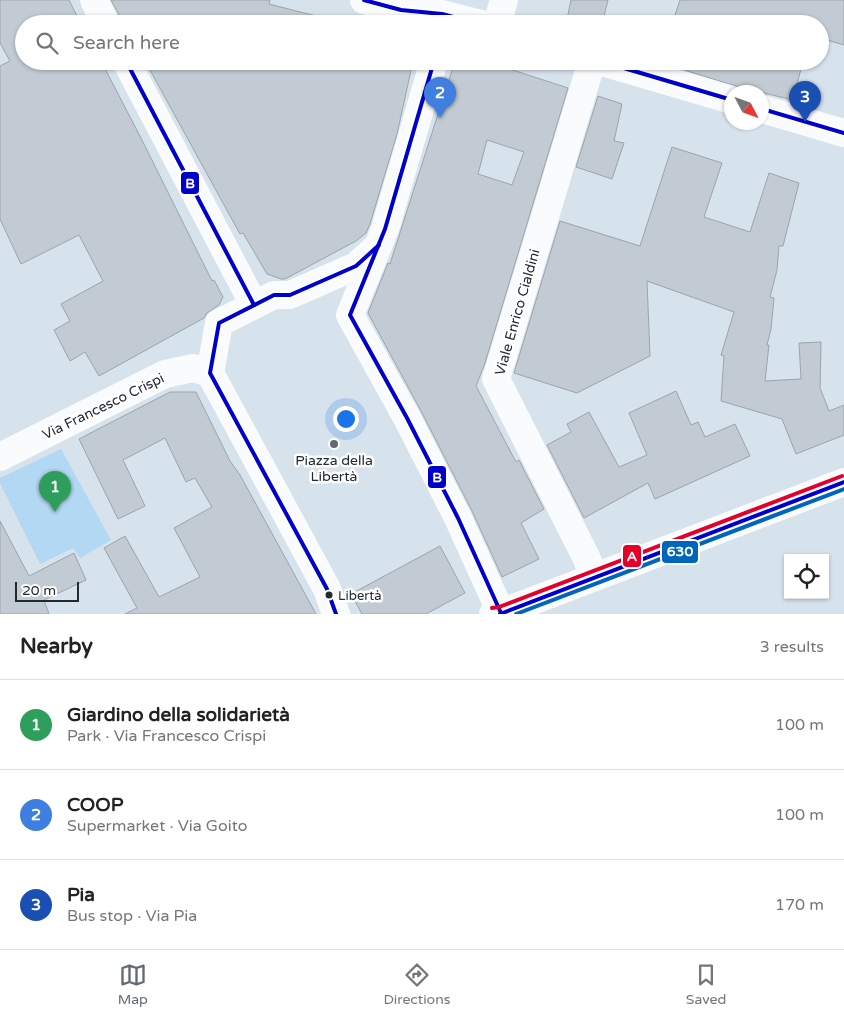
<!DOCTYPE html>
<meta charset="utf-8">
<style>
:root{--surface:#fff;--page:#f6f6f6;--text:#222;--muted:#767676;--line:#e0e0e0;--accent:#606a72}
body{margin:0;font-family:"Varela Round",sans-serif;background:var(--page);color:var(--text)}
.controls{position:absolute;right:15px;bottom:15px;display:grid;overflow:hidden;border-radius:0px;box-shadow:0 1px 4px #0004}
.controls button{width:45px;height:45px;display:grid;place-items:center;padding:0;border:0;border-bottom:1px solid var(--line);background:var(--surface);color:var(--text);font:25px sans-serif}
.compass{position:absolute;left:724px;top:85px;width:45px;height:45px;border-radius:50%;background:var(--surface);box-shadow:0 1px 4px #0004;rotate:131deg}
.scale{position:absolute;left:15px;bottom:12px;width:64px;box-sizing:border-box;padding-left:5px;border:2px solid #212a31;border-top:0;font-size:14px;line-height:18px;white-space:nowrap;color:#212a31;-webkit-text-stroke:4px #fff;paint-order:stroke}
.you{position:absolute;left:345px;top:418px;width:18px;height:18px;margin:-12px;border:4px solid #fff;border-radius:50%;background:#1a73e8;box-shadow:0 0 0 8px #1a73e833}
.badge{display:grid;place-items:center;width:32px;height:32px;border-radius:50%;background:var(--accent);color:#fff;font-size:16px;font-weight:700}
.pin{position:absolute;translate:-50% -41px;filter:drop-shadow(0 1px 2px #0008)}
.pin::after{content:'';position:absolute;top:26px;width:18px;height:15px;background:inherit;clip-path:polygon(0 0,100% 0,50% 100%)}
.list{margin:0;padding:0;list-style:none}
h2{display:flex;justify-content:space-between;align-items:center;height:65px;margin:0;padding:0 20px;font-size:21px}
h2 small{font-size:16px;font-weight:400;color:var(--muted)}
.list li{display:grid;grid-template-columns:32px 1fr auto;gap:15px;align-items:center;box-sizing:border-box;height:90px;padding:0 20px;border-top:1px solid var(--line)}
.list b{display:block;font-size:19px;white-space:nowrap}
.list p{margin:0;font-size:16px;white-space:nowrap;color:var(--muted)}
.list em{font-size:16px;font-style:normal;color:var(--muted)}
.icon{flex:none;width:28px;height:28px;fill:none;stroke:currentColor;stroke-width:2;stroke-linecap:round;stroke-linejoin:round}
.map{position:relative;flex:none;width:844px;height:614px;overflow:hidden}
.search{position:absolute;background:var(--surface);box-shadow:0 1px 4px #0004;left:15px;right:15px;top:15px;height:55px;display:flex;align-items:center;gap:12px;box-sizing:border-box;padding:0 18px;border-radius:28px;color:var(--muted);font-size:19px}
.sheet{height:335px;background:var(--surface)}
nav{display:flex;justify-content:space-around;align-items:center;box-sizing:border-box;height:70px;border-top:1px solid var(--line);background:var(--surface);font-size:14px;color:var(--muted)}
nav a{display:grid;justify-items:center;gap:2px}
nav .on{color:var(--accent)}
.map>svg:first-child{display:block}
.green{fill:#b3d8f3}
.building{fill:#c2cbd3;stroke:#9ba4ac;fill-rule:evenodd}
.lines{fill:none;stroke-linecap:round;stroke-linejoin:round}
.minor{stroke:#f9fbfc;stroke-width:28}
.bus-1-casing{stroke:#fff;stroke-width:8}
.bus-2-casing{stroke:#fff;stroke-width:8}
.bus-3-casing{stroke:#fff;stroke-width:8}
.bus-1{stroke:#0000cd;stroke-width:4}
.bus-2{stroke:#0065bd;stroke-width:4}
.bus-3{stroke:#e4002b;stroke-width:4}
.poi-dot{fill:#606a72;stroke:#fff;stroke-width:2}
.bus-dot{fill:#212a31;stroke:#fff;stroke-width:2}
.labels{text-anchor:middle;stroke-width:5;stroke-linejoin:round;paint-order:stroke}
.bus-label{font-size:13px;fill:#212a31;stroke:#fff;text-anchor:start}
.street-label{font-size:14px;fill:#212a31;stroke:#fff}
.poi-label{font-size:14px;fill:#212a31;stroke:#fff}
.line-badge{stroke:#fff;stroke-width:2}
.badge-label{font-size:14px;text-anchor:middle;font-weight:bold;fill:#fff}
</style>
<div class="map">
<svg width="844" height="614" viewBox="0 0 844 614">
<rect width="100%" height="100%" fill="#d6e2ec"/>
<path class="green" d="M61,449L111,540L80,558L73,548L40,564L0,483V478Z"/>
<g class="building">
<path d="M0,0H69L81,24H24V61H101L142,140L212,281L214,280L223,297L219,305L207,313L204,318L99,376L85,352L70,361L54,330L70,321L61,304L103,281L79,235L21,264L0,219V66L10,61L0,43Z"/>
<path d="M111,0H270L269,4L324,18L323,24H156L153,17L140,24H124Z"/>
<path d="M571,0H608L602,24H566Z"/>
<path d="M680,0H844V45L820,38V24H672Z"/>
<path d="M145,61H413L397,134L370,224L366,233L356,241L285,279H281L267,274L243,233L240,234Z"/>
<path d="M455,61H485L568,88L485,363L476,386L516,462L519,460L544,509L521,523L539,559L502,577L472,511L421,411L368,313L388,263L390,264ZM487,140L524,152L512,185L478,174Z"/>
<path d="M665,61H803L793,100L739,87L665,64Z"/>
<path d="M598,96L622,104L614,141L624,143L612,179L576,167Z"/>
<path d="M672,147L722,163L704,217L750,232L769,173L799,183L783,246H779L777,270L770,297L774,298L771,329L767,345H769L765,381L801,379L799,343L821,342L820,388L829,411L844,405V435L796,454L782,419L721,401L724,356L721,355L734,312L647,281L650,356L577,393L514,373L560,221L640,246Z"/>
<path d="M676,391L691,425L698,422L705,437L735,424L750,456L655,499L648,483L584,518L547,445L571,432L567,424L589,412L619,467L647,455L629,413Z"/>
<path d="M170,392H196L230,461L240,475L316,614H125L137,608L104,548L125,536L159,597L200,577L174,528L212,507L195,478L186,482L165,438L123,460L145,506L118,519L79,439Z"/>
<path d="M0,521L29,576L74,553L86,580L44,600L49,614H0Z"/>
<path d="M440,546L465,593L426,614H362L351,594Z"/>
</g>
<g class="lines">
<g class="minor">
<path d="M94,0L106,24"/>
<path d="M364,0L401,10L442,14L481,24"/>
<path d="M497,24L504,0"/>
<path d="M126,61L254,305"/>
<path d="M434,61L385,229L350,315L407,418L458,518L501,613"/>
<path d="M592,61L496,379L587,559L594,577"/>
<path d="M599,61L732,100"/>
<path d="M762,109L844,133"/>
<path d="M0,457L165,374L193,368L210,373"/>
<path d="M336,614L327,589L210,373L219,323L274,295H290L356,266L376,248"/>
<path d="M493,614L501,613L844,482"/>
</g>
<g class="bus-1-casing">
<g id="bus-1">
<path d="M364,0L401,10L442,14L480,24"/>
<path d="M126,61L254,305"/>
<path d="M434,61L385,229L350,315L407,418L458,518L501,613"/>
<path d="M600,61L732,100"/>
<path d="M762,109L844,133"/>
<path d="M336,614L327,589L210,373L219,323L274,295H290L356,266L379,245"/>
<path d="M500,614L844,482"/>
</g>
</g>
<g class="bus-2-casing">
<path id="bus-2" d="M516,614L844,489"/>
</g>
<g class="bus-3-casing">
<path id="bus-3" d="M492,608L499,607L842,476"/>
</g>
<use href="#bus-1" class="bus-1"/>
<use href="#bus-2" class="bus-2"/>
<use href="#bus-3" class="bus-3"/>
</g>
<circle class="poi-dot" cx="334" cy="444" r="5"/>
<circle class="bus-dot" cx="329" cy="595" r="4.5"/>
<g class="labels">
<g class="bus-label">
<text x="338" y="600">Libertà</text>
</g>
<g class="street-label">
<text transform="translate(517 312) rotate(-74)" y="5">Viale Enrico Cialdini</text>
<text transform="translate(103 406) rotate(-26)" y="5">Via Francesco Crispi</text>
</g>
<g class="poi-label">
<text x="334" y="465">Piazza della<tspan x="334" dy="16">Libertà</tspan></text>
</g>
</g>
<g class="line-badge">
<rect x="180" y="171" width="20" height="24" rx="5" fill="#0000cd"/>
<rect x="427" y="465" width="20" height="24" rx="5" fill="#0000cd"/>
<rect x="661" y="540" width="38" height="24" rx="5" fill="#0065bd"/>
<rect x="622" y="544" width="20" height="24" rx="5" fill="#e4002b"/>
</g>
<g class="badge-label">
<text x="190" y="188">B</text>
<text x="437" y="482">B</text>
<text x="680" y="556">630</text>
<text x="632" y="561">A</text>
</g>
</svg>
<div class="controls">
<button><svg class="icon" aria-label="locate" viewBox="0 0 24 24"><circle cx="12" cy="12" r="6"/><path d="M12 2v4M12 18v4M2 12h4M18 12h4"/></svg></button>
</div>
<svg class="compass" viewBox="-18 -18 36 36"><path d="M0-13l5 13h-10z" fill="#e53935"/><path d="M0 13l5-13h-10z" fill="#767676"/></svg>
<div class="scale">20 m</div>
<div class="you"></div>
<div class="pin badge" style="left:55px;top:512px;background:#2e9e5b">1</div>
<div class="pin badge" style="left:440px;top:118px;background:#3f7fe0">2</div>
<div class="pin badge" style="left:805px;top:122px;background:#1a4fb4">3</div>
<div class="search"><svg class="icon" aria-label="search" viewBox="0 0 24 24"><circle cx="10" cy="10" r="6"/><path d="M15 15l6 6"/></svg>Search here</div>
</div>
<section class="sheet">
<h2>Nearby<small>3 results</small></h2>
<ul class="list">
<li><span class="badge" style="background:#2e9e5b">1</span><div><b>Giardino della solidarietà</b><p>Park · Via Francesco Crispi</p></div><em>100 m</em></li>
<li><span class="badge" style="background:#3f7fe0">2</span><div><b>COOP</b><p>Supermarket · Via Goito</p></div><em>100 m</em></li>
<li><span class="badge" style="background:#1a4fb4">3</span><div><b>Pia</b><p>Bus stop · Via Pia</p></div><em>170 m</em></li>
</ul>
</section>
<nav>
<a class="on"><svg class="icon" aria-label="map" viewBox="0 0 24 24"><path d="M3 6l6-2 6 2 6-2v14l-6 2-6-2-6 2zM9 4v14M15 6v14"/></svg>Map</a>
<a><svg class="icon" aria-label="directions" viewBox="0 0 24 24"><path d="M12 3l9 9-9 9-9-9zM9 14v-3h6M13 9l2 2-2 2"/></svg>Directions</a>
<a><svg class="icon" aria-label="saved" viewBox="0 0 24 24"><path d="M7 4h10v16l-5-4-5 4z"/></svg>Saved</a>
</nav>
